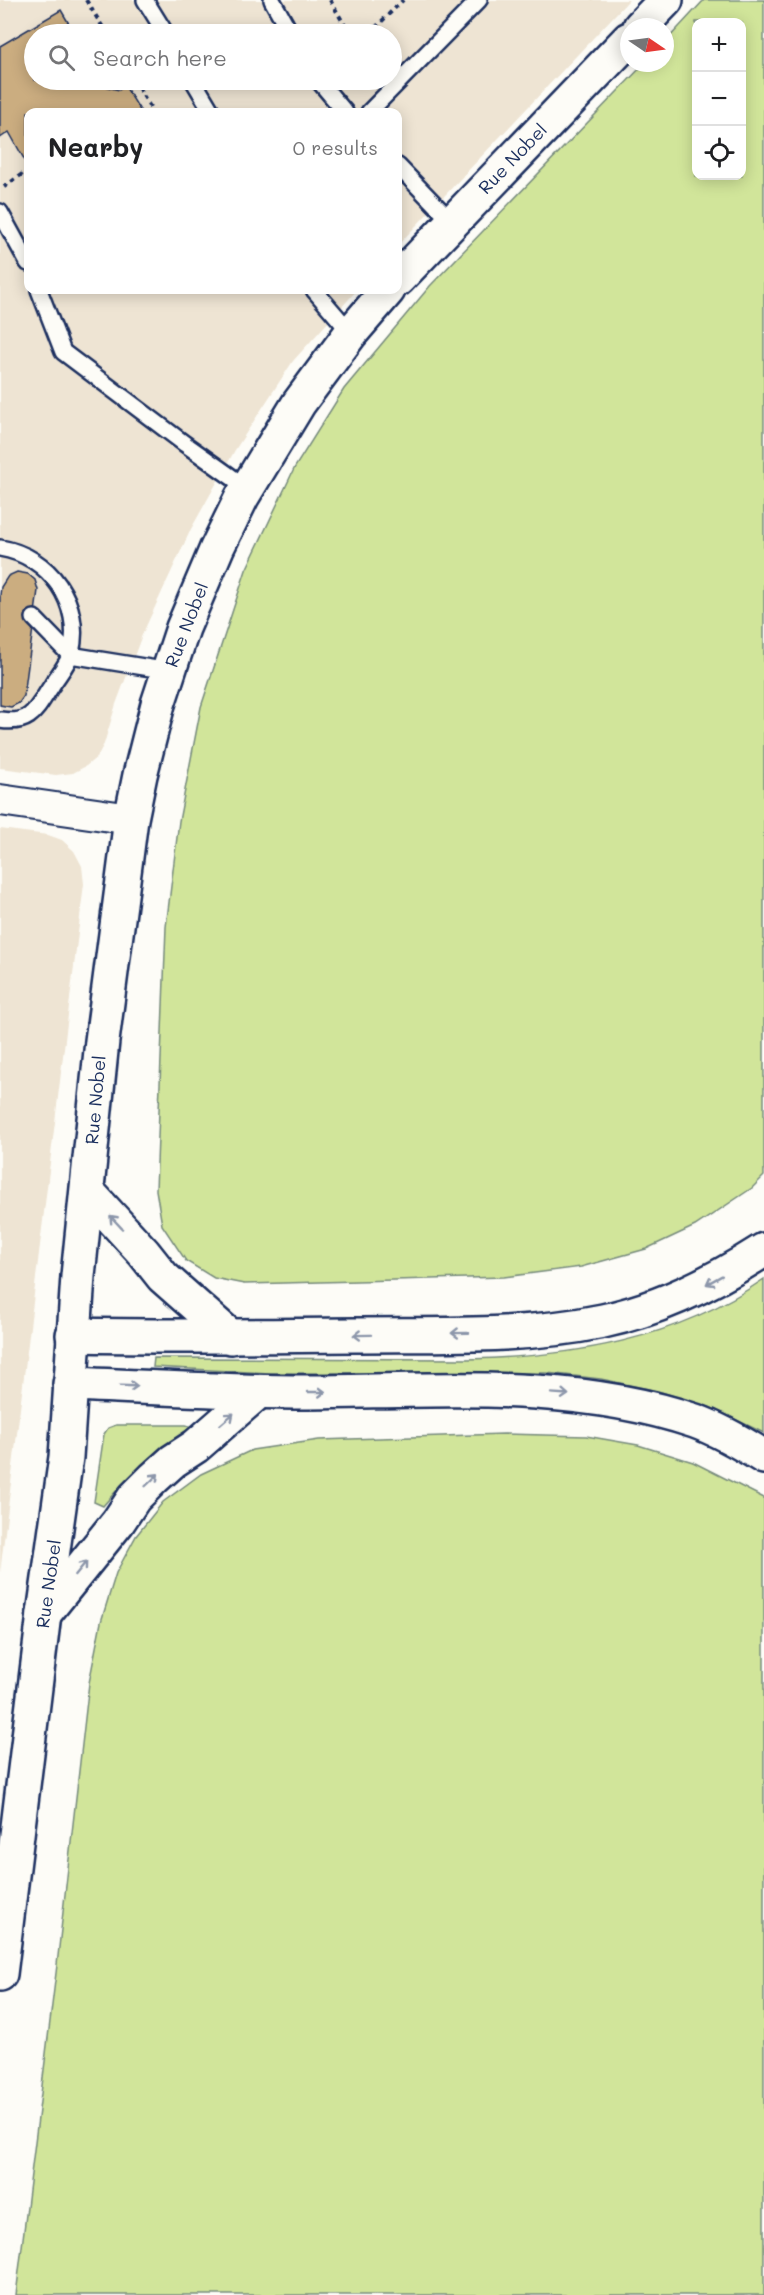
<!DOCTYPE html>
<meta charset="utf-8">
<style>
:root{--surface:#fff;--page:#f6f6f6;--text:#202124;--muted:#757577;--line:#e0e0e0}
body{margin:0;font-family:Mali,sans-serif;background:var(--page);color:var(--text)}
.controls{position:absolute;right:18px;top:18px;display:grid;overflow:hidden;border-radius:12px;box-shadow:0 3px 15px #0003}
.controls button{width:54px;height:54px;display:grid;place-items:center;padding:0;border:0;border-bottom:2px solid var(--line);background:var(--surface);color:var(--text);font:30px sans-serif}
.compass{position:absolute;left:620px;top:18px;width:54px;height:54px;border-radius:50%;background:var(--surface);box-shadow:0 3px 15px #0003;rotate:103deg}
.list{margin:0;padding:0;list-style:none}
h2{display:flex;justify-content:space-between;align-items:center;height:78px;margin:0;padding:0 24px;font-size:26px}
h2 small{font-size:20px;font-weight:400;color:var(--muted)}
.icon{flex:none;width:33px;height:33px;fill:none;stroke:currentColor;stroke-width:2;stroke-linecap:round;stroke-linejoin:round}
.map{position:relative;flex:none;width:764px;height:2295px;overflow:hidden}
.search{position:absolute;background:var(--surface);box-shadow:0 3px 15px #0003;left:24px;top:24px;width:378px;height:66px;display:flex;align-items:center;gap:15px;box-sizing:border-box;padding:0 21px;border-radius:33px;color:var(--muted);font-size:22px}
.panel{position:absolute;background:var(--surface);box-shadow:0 3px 15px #0003;left:24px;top:108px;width:378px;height:186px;border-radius:12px}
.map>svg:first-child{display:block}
.built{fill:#eee4d3;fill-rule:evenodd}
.green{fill:#d1e59a;stroke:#768a7c;stroke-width:1.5;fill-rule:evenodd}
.building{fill:#cbad80;stroke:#1b2f5e;stroke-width:1.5}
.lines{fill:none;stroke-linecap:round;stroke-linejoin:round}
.service-casing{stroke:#1b2f5e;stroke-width:20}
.minor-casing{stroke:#1b2f5e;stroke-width:34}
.tertiary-casing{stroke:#1b2f5e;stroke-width:38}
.motorway-casing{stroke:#1b2f5e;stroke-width:38}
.path{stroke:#1b2f5e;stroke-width:4;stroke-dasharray:4.5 4.5;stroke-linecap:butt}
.service{stroke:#fdfcf7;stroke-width:15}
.minor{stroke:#fdfcf7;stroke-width:30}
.tertiary{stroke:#fdfcf7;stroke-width:33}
.motorway{stroke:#fdfcf7;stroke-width:33}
.oneway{stroke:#8c96aa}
.labels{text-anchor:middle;stroke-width:4.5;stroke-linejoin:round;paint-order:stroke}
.street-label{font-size:18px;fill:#1b2f5e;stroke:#fdfcf7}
</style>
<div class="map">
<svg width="764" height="2295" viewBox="0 0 764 2295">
<rect width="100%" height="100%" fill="#fdfcf7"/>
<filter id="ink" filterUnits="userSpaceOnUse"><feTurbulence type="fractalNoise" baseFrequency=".0167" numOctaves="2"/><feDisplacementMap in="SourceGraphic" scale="12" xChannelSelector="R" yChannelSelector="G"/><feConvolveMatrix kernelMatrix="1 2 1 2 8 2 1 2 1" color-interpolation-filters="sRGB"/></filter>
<g filter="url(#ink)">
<g class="built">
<path d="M0,0H629L398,245V112H28V290H357L293,361L235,450L191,529L142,635L116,704L104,744L97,757L86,766L73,773L56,775L0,768ZM34,34H392V80H34Z"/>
<path d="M0,829L48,835L62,840L74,851L82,866L84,884L0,1573Z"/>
</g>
<g class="green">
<path d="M704,0H764V1176L752,1188L695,1226L646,1249L581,1267L504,1277L244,1284L214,1278L186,1261L162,1225L156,1190L166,927L179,821L201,707L246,570L295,467L344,389L430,286L645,63H665V42ZM696,22H742V176H696Z"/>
<path d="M764,1279V1433L709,1407L658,1391L601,1379L547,1373H270L153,1367L154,1358L467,1359C572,1357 676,1340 764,1279Z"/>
<path d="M116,1425H186L193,1427C158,1449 129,1475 103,1506L94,1502L104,1434L108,1428Z"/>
<path d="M504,1434L586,1436L638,1445L693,1462L764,1498V2295H16L57,1965L89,1683L101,1622L116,1573L136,1536L163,1502L201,1474L252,1450L319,1440Z"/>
</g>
<g class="building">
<path d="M61,10L75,34H34V80H103L108,87L119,90L125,86L141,112H28V166L9,132L0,138V46Z"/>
<path d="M17,572L28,574L35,580L38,590L24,696L19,703L11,707L0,705V595L1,587L8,576Z"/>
</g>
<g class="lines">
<g class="service-casing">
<g id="service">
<path d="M145,0L166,34"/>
<path d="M272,0L291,34"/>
<path d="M193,80L212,112"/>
<path d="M318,80L345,112"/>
<path d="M369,112L479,0"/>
<path d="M398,166L452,222"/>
<path d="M0,212L28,263"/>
<path d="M39,290L63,352L185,444L247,488"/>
<path d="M314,290L351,333"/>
<path d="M0,548C50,556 83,604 71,653C68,664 58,675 52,685C36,709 32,725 0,720"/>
<path d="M34,618L70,655L169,671"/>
</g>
</g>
<g class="minor-casing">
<path id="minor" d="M0,800L131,819"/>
</g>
<g class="tertiary-casing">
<g id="tertiary">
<path d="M640,27L666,0"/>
<path d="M398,279L629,39"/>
<path d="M0,1974L44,1614L66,1457L78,1276L102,1041L131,819L140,775L158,704L183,628L217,548L242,497L299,403L351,333L388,290"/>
</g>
</g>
<g class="motorway-casing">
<g id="motorway">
<path d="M88,1192L144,1253L163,1277L231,1337"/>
<path d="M73,1335C167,1337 261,1336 355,1335C437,1334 522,1338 603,1321C661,1309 714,1282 764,1250"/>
<path d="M70,1384C149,1387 228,1392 307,1392C436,1391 571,1379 695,1421C720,1430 742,1443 764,1457"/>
<path d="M44,1614L118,1522L134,1498L154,1478L173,1461L196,1446L258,1392"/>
</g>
</g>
<g class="path">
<path d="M86,0L107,34"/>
<path d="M330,0L350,34"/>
<path d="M369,34L403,0"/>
<path d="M134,80L153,112"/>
<path d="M4,187L28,170"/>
</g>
<use href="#service" class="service"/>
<use href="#minor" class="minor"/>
<use href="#tertiary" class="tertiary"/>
<use href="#motorway" class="motorway"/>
</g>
<defs><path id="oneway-shaft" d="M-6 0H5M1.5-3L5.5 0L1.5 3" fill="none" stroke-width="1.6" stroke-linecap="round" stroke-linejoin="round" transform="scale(1.5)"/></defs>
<g class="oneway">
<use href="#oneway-shaft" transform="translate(116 1222) rotate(-133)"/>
<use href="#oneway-shaft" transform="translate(714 1280) rotate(151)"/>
<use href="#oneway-shaft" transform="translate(460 1333) rotate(179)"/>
<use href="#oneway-shaft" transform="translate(362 1335) rotate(179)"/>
<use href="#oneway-shaft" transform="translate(129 1386) rotate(2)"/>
<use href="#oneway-shaft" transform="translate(317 1392)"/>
<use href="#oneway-shaft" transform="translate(560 1394) rotate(4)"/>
<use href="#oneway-shaft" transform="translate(227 1419) rotate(-41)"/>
<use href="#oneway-shaft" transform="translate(152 1480) rotate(-44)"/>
<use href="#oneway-shaft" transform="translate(81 1568) rotate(-51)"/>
</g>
</g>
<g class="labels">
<g class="street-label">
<text transform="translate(513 159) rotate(-46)" y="6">Rue Nobel</text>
<text transform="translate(187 625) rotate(-69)" y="6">Rue Nobel</text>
<text transform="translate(96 1100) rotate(-85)" y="6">Rue Nobel</text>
<text transform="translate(49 1584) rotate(-82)" y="6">Rue Nobel</text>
</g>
</g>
</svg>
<div class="controls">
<button>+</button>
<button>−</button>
<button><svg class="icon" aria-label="locate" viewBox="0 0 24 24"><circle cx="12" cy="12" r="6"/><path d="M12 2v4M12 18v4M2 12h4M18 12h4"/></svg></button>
</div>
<svg class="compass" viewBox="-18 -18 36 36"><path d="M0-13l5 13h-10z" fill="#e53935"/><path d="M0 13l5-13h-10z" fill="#757577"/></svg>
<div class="search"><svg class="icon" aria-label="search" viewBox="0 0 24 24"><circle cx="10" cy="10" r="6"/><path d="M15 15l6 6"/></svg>Search here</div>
<section class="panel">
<h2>Nearby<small>0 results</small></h2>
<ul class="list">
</ul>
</section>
</div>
